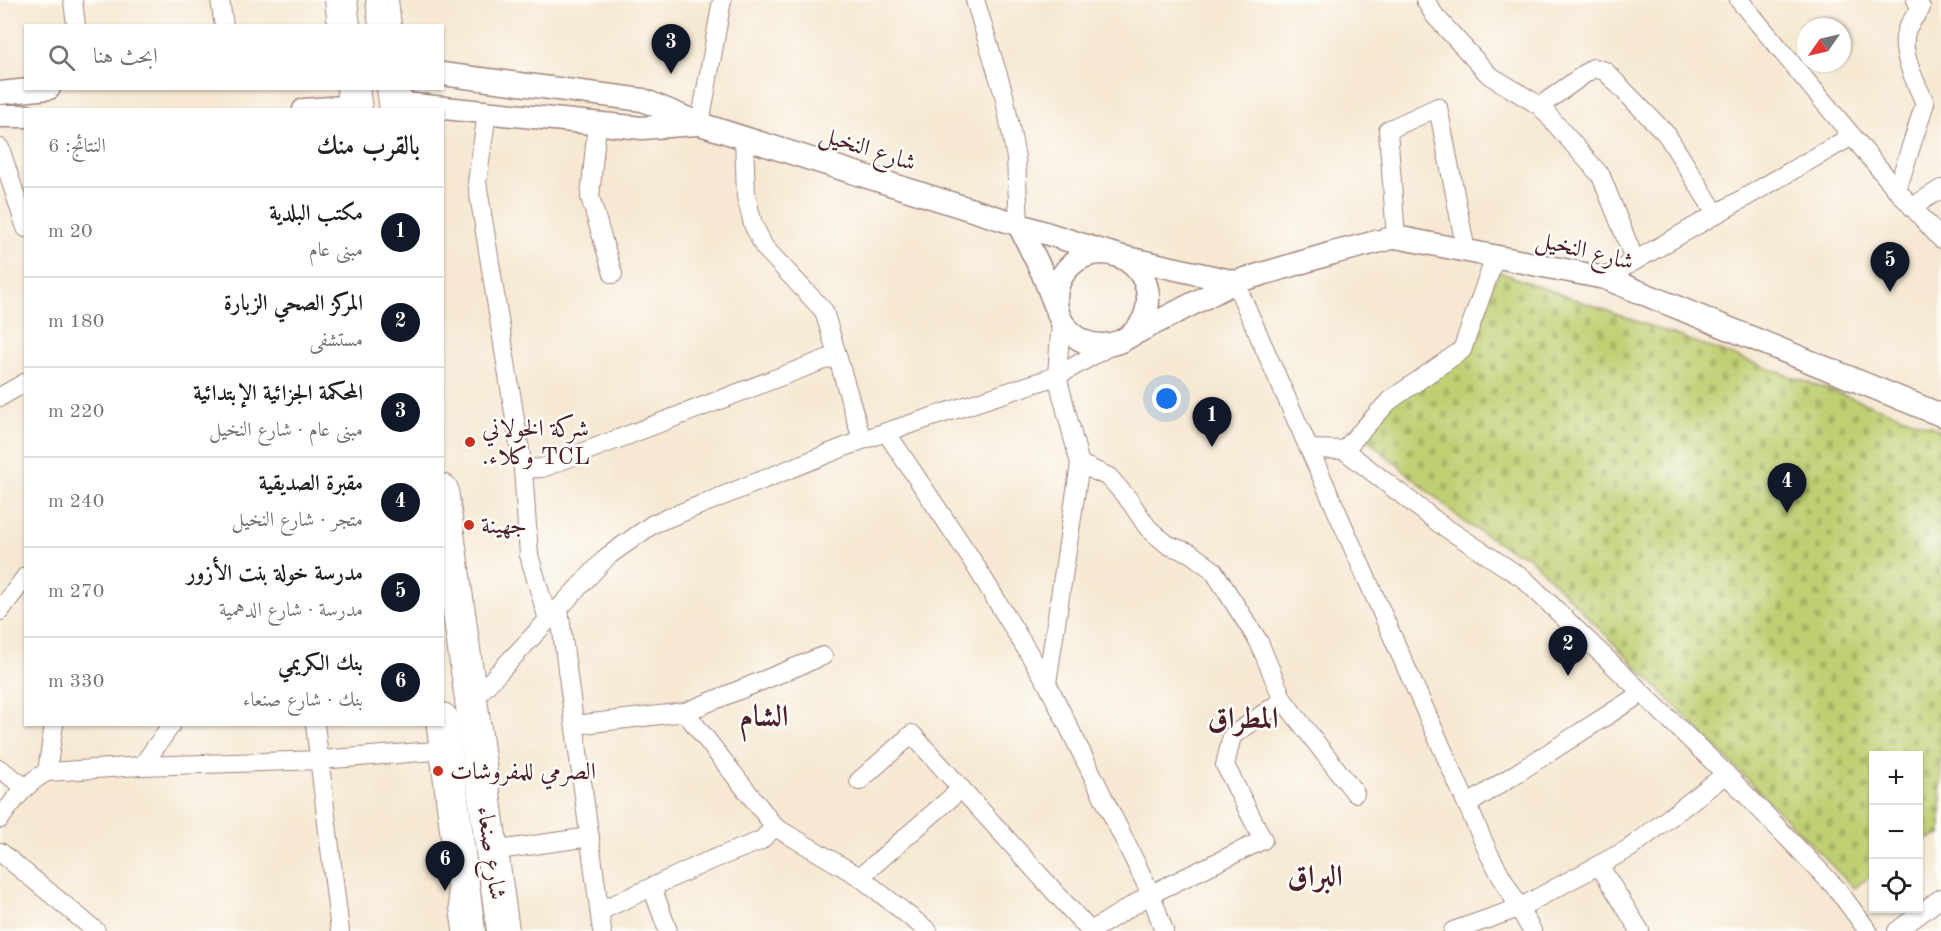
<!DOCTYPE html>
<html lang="ar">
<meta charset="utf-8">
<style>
:root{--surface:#fff;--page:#f2f2f2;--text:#202124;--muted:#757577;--line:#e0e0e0;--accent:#111827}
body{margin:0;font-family:"Old Standard TT",Amiri,serif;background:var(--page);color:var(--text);direction:rtl}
.controls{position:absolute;right:18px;bottom:18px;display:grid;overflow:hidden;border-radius:0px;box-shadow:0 2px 4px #0004}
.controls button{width:54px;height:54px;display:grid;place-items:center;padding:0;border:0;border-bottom:2px solid var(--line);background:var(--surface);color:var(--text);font:30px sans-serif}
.compass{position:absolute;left:1797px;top:18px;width:54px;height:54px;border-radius:50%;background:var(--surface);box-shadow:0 2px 4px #0004;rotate:236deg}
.you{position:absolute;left:1167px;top:399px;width:21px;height:21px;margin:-15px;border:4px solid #fff;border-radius:50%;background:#1a73e8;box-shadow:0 0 0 9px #1a73e833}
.badge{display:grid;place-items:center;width:39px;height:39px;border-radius:50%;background:var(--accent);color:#fff;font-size:20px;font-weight:700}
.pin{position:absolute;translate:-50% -50px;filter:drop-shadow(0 2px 3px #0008)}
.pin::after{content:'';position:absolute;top:32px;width:21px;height:18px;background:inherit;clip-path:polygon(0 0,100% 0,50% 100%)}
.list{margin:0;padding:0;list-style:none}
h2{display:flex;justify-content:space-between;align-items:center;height:78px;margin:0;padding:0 24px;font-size:26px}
h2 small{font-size:20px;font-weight:400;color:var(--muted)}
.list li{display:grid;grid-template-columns:39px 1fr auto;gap:18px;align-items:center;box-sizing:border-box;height:90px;padding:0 24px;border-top:2px solid var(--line)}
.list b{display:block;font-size:22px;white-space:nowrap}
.list p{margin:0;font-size:20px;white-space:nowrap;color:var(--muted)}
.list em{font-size:20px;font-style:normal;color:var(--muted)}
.icon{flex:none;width:33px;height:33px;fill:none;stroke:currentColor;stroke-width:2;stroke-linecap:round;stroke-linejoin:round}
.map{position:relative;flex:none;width:1941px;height:931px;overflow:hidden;direction:ltr}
.search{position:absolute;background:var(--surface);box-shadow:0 2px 4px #0004;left:24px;top:24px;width:420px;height:66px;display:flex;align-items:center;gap:15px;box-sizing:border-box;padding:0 21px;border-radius:0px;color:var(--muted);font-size:22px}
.panel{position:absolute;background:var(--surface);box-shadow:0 2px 4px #0004;left:24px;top:108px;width:420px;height:618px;border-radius:0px;direction:rtl}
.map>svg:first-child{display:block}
.cemetery{fill:url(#cemetery-stones);stroke:#84784f;stroke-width:1.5}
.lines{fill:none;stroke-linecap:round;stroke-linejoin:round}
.minor-casing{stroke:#a0847e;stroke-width:20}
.tertiary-casing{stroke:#a0847e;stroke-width:25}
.trunk-casing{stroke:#a0847e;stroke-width:34}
.minor{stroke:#fff;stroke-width:18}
.tertiary{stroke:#fff;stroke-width:22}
.trunk{stroke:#fff;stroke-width:32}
.poi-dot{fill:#c8321e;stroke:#fdfcf7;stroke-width:2}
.labels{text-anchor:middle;stroke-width:5;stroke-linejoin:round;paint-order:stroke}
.street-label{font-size:24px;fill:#4a1f2b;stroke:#fdfcf7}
.poi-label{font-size:24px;fill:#4a1f2b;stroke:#fdfcf7;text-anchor:start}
.district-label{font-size:30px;font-weight:bold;fill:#4a1f2b;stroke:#fdfcf7}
</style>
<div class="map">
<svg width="1941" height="931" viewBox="0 0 1941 931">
<defs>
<pattern id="cemetery-stones" width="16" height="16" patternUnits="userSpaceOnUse" patternTransform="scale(1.5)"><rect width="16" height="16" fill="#bfd073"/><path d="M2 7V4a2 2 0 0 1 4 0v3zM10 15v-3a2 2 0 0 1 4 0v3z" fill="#a6b264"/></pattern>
</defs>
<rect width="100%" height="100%" fill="#fdfcf7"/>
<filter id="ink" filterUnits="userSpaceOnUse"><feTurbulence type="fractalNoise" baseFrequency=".0167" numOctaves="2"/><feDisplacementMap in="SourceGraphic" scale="12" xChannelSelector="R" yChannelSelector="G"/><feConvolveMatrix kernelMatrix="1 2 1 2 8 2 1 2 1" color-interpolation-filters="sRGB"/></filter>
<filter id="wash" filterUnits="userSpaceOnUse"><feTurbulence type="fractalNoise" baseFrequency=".008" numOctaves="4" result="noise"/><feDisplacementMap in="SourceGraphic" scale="24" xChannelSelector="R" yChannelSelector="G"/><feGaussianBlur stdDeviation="1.35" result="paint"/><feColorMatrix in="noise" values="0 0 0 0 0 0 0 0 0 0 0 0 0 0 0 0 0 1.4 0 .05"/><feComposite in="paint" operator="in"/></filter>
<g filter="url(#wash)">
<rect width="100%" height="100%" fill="#f6e8d2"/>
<path class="cemetery" d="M1499,272L1941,430V835L1919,842L1918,756H1874L1873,874L1854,888L1527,555L1512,551L1467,524L1368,440V411L1459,352Z"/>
</g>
<g filter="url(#ink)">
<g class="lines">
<g class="minor-casing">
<g id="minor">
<path d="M73,0L76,26"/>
<path d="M220,0L224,26"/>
<path d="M975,0L1004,95L1016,158L1019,225"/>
<path d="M1425,0L1435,16L1489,75L1540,106L1601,176L1635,261"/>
<path d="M1739,0L1897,190L1941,239"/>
<path d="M1540,106L1593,68L1605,71L1667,135L1716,214"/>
<path d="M487,113L477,182L523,469L529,555L548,620"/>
<path d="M597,124L590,197L613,274"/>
<path d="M700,124L722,0"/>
<path d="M744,137L746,196L753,224L764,247L824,311L862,440"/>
<path d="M0,148L26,228"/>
<path d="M1897,190L1925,103C1916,83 1897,48 1908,27C1911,21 1917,14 1921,8L1916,0"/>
<path d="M1912,207L1941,189"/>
<path d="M1396,237L1388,130L1438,107L1466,251"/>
<path d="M1605,278L1852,136"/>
<path d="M1235,282L1489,854L1532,931"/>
<path d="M0,397L26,382"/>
<path d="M886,432L970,557L1047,683L1151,894L1164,931"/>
<path d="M1309,449L1344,450L1440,524L1524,579L1726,774L1837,889L1868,931"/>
<path d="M1344,450L1389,401L1462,350L1495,257"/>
<path d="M1080,464L1109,477L1129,500L1148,528L1168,545L1190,553L1213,570L1259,642L1283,700L1355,793"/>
<path d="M523,469L542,468L837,355"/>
<path d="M559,609L602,931"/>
<path d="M0,611L26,576"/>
<path d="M1047,683L1080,464L1057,376L1061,320"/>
<path d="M471,702L608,556L653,524L862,440L1057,376L1115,343"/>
<path d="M685,712L775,827L860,877L928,931"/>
<path d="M315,724L340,931"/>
<path d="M575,725L685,712L823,656"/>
<path d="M142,766L172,724"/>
<path d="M0,769L25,787"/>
<path d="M47,772L54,724"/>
<path d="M859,781L912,734L1090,931"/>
<path d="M1467,805L1642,693"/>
<path d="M0,819C14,800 26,783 47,772L142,766L320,760L447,750"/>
<path d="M492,851L590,837"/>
<path d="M0,852L96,931"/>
<path d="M1599,865L1640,931"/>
<path d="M860,877L961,789"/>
<path d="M652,887L668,931"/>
<path d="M600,911L706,862L760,841L775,827"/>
<path d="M1091,931L1151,894L1263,840L1225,765L1232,736L1283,700"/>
<path d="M1453,931L1519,908L1630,848L1726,774"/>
<path d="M1897,931L1941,898"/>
</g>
</g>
<g class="tertiary-casing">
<g id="tertiary">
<path d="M442,74L643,100L700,124L1118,256L1235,282"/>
<path d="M0,93L49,88"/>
<path d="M395,103L642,128L696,124"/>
<path d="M304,110L356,106"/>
<path d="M0,116H26"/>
<path d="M1019,225L1042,272L1055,305"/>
<circle cx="1102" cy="299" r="46"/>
<path d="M1128,337L1235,282L1333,253L1396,237L1605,278L1941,415"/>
</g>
</g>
<g class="trunk-casing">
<g id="trunk">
<path d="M341,0L344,26"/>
<path d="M382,0L385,26"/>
<path d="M353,88L356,110"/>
<path d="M393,88L396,110"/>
<path d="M442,490L503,931"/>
<path d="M442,719L469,931"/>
</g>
</g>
<use href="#minor" class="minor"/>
<use href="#tertiary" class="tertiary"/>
<use href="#trunk" class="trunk"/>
</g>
</g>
<g class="poi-dot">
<circle cx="470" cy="442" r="6"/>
<circle cx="469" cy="525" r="6"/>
<circle cx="438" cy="771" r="6"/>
</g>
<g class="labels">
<g class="street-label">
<text transform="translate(868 148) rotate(18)" y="8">شارع النخيل</text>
<text transform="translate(1585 250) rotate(14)" y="8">شارع النخيل</text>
<text transform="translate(492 853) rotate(82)" y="8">شارع صنعاء</text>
</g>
<g class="poi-label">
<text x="482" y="436">شركة الخولاني<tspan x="482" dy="28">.وكلاء TCL</tspan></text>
<text x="481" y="533">جهينة</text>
<text x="450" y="779">الصرمي للمفروشات</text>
</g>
<g class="district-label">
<text x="764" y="726">الشام</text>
<text x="1243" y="728">المطراق</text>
<text x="1315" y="886">البراق</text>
</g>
</g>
</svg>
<div class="controls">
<button>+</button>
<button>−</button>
<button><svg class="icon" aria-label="locate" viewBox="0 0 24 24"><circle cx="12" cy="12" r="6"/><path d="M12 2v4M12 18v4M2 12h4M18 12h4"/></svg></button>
</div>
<svg class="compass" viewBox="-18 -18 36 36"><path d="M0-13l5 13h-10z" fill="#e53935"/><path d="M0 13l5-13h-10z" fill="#757577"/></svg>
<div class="you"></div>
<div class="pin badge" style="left:1212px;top:447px">1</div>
<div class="pin badge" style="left:1568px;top:676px">2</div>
<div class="pin badge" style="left:671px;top:74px">3</div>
<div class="pin badge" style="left:1787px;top:513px">4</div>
<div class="pin badge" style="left:1890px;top:292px">5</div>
<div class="pin badge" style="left:445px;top:891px">6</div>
<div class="search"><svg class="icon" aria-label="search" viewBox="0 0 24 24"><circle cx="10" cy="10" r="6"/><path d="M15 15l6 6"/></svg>ابحث هنا</div>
<section class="panel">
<h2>بالقرب منك<small>النتائج: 6</small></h2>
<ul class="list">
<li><span class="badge">1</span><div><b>مكتب البلدية</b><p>مبنى عام</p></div><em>20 m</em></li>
<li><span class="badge">2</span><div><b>المركز الصحي الزبارة</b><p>مستشفى</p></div><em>180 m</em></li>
<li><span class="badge">3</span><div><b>المحكمة الجزائية الإبتدائية</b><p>مبنى عام · شارع النخيل</p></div><em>220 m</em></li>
<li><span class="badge">4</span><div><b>مقبرة الصديقية</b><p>متجر · شارع النخيل</p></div><em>240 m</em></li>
<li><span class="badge">5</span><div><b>مدرسة خولة بنت الأزور</b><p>مدرسة · شارع الدهمية</p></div><em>270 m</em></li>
<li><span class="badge">6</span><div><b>بنك الكريمي</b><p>بنك · شارع صنعاء</p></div><em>330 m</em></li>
</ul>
</section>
</div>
